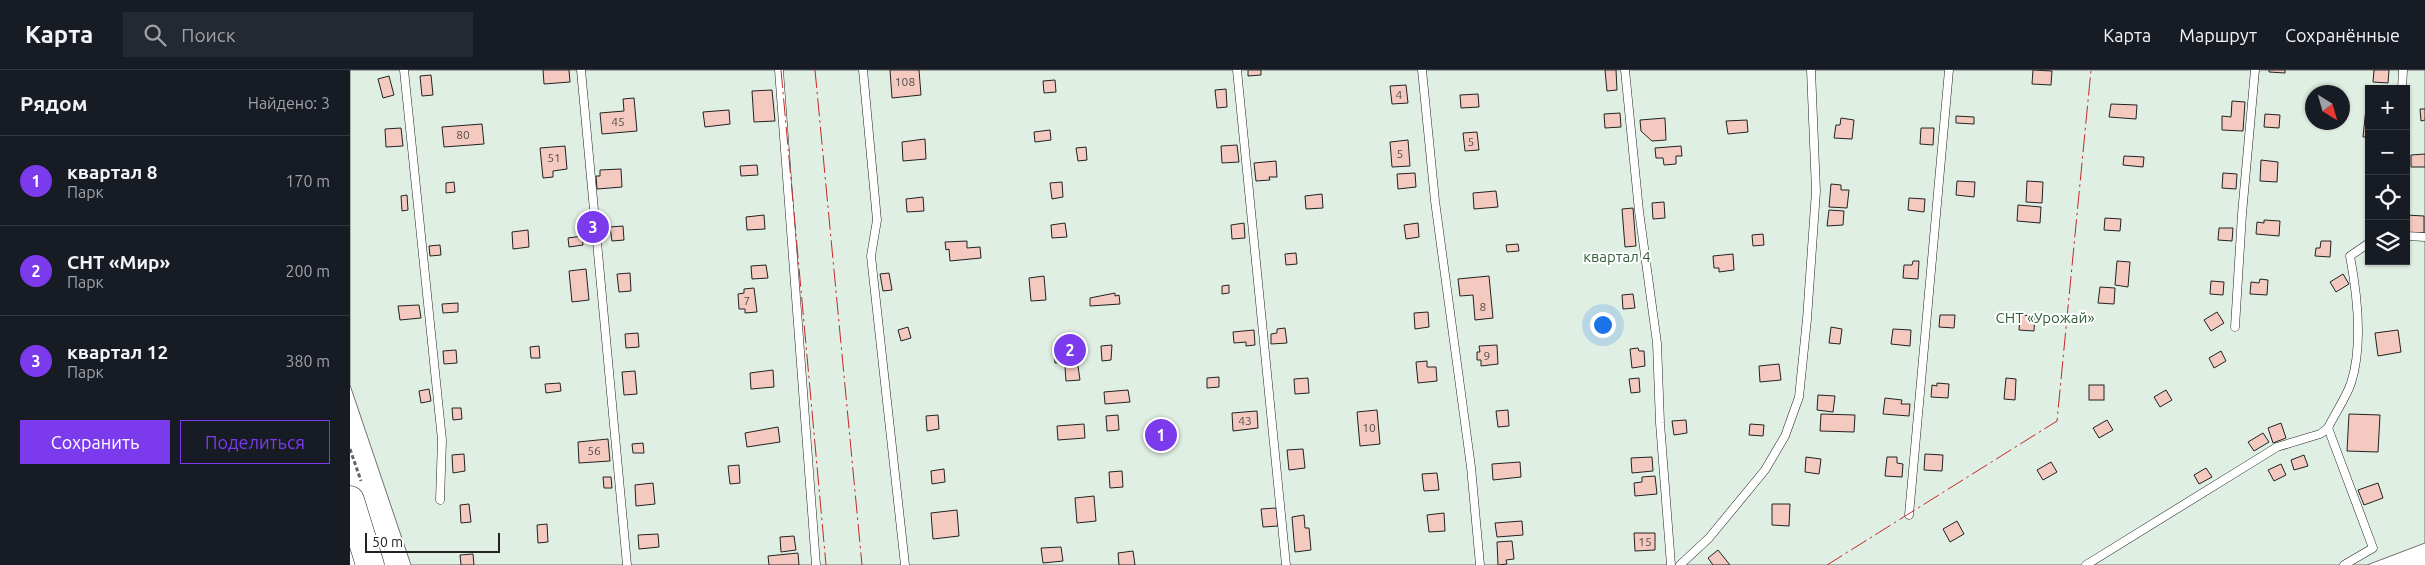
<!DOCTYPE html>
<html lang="ru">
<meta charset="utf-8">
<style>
:root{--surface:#171b24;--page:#242831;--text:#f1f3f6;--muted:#9ea1a6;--line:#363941;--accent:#7c3aed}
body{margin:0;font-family:Ubuntu,sans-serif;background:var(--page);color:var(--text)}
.controls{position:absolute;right:15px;top:15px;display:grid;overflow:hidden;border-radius:0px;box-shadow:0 1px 4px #0004}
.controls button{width:45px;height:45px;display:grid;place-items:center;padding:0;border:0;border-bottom:1px solid var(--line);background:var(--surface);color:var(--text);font:25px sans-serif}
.compass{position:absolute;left:1955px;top:15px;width:45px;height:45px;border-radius:50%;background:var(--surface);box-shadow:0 1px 4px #0004;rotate:143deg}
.scale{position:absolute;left:15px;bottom:12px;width:135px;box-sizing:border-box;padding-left:5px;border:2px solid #222;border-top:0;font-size:14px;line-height:18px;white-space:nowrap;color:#222;-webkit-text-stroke:4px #fff;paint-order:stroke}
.you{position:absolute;left:1252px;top:254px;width:18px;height:18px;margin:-12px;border:4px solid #fff;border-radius:50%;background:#1a73e8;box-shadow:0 0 0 8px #1a73e833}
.badge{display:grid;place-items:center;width:32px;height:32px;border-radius:50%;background:var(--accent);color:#fff;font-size:16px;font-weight:700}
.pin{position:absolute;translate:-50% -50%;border:2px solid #fff;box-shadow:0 1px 5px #0006}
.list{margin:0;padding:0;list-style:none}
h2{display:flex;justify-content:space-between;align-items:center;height:65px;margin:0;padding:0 20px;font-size:21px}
h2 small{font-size:16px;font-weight:400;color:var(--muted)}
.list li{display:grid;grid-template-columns:32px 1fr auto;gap:15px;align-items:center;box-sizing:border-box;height:90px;padding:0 20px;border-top:1px solid var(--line)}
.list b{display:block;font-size:19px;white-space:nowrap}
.list p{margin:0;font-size:16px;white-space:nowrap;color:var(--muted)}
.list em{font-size:16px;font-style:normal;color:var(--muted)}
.actions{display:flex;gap:10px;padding:15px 20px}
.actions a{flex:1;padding:11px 0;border:1px solid var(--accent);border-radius:0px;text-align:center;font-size:18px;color:var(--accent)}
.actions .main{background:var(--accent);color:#fff}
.icon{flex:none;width:28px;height:28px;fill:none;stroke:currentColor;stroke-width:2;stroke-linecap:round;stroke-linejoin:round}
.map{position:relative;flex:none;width:2075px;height:495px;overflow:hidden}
header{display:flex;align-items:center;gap:30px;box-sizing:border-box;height:70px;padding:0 25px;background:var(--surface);border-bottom:1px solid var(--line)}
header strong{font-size:24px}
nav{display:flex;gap:28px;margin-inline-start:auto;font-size:18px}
.search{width:350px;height:45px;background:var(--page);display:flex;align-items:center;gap:12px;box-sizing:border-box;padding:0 18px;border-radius:0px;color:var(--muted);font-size:19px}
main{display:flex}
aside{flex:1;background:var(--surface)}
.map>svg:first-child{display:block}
.garden{fill:#e0efe3;stroke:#6f6f6f;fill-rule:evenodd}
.building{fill:#f3c9c0;stroke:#222}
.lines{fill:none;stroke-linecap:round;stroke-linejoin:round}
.service-casing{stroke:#222;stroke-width:9}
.trunk-casing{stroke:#222;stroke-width:29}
.path{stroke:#646464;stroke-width:3;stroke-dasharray:4 2.5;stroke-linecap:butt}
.service{stroke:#fff;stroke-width:8}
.trunk{stroke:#fff;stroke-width:28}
.power{stroke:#c62828;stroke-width:1;stroke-dasharray:18 4 2.5 4;stroke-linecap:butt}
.labels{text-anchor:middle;stroke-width:4;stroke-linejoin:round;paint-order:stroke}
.number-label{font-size:12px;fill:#564c4a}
.park-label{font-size:15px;fill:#2f5e38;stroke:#fff}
</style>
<header>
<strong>Карта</strong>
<div class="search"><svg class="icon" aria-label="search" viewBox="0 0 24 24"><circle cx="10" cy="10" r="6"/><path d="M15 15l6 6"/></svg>Поиск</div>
<nav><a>Карта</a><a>Маршрут</a><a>Сохранённые</a></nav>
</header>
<main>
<aside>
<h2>Рядом<small>Найдено: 3</small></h2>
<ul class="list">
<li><span class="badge">1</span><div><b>квартал 8</b><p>Парк</p></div><em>170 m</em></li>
<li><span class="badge">2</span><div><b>СНТ «Мир»</b><p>Парк</p></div><em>200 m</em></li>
<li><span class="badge">3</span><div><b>квартал 12</b><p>Парк</p></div><em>380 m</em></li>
</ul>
<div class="actions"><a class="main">Сохранить</a><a>Поделиться</a></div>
</aside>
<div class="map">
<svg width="2075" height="495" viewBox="0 0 2075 495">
<rect width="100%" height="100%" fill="#fff"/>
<path class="garden" d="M0,0H2075V473L2017,495H61L0,315ZM2019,19H2056V191H2019ZM1962,22H1992V52H1962Z"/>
<g class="building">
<path d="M193,0H219L220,12L194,14Z"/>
<path d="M540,0H569L571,25L542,28Z"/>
<path d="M898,0H911V5L898,6Z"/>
<path d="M1255,0H1266L1267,20L1257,21Z"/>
<path d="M1683,0L1702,1L1701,15L1682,14Z"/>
<path d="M1919,0H1935V3L1919,2Z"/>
<path d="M2024,0H2039L2038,13L2023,12Z"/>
<path d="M81,5L83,25L72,26L70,6Z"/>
<path d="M39,6L44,25L33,28L28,9Z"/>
<path d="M705,10L706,22L694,23L693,11Z"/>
<path d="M1056,15L1058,33L1042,34L1040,16Z"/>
<path d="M876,19L877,37L867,38L865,20Z"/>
<path d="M422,20L425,51L404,52L402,21Z"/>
<path d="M1128,24L1129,37L1111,38L1110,25Z"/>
<path d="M284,28L287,61L252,64L250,43L274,41L273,29Z"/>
<path d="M1882,31L1895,32L1893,61L1872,60V46L1881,47Z"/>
<path d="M1761,34L1787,35L1786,49L1759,47Z"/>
<path d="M2016,38H2019V67H2013Z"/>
<path d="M2070,39H2075V50L2071,51Z"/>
<path d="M379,40L380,54L355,57L353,42Z"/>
<path d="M1270,43L1271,57L1255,58L1254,44Z"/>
<path d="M1915,44L1930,45L1929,58L1914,57Z"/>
<path d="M1606,46L1624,47V54L1606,53Z"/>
<path d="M1315,48L1316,70L1302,71L1291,61L1290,50Z"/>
<path d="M1491,48L1504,50L1502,69L1484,68L1486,55H1490Z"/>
<path d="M1397,50L1398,62L1378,64L1376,51Z"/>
<path d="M132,54L134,74L94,77L92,57Z"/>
<path d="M51,58L53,76L36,77L35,59Z"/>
<path d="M1571,58H1584L1583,75L1570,74Z"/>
<path d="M700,60L701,70L685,72L684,62Z"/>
<path d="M1127,62L1129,80L1115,81L1113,63Z"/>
<path d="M575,69L576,89L553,91L552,72Z"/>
<path d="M1058,70L1060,96L1042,97L1040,72Z"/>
<path d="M887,75L889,92L872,93L871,76Z"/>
<path d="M215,76L217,99L203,101V107L193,108L190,78Z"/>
<path d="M1331,76L1332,86H1326V94L1314,95L1313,88H1306L1305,78Z"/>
<path d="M736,77L737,90L728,91L726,78Z"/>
<path d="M2075,84V97H2061V85Z"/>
<path d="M1774,86L1794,87L1793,97L1773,95Z"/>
<path d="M1911,90L1928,92L1927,112L1910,111Z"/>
<path d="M926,91L927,107H919L920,110L906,111L904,93Z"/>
<path d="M407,95L408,105L391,106L390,96Z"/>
<path d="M271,99L272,117L247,119L246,106H250V100Z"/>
<path d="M1065,103L1066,117L1048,119L1047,104Z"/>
<path d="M1873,103L1887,104L1886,119L1872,118Z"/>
<path d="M1607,111L1625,112L1624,127L1606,125Z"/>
<path d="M1677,111L1693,112L1692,133L1676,132Z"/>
<path d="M104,112L105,122L96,123V113Z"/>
<path d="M712,112L713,127L702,129L700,113Z"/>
<path d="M1481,114L1491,115V120H1499L1497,138L1479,137Z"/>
<path d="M1146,121L1148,137L1124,139L1123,123Z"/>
<path d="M972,124L973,138L956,139L955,126Z"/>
<path d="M57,125L58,140L52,141L51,126Z"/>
<path d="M573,127L574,141L557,142L556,129Z"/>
<path d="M1559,128L1575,129L1574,142L1558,140Z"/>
<path d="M1314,132L1315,148L1303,149L1302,133Z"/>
<path d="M1668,135L1691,137L1690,153L1667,151Z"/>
<path d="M1283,138L1286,176L1275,177L1272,139Z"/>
<path d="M1479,140L1494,141L1493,155L1477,156Z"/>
<path d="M414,145L415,159L397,160L396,147Z"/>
<path d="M2056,145L2074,146V163H2056Z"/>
<path d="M1755,148L1771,149L1770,161L1754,160Z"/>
<path d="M1914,150L1930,151L1929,166L1906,164L1907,152L1914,153Z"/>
<path d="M715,153L717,167L702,168L701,155Z"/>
<path d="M894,153L895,168L882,169L881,155Z"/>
<path d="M1068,153L1069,167L1056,169L1054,155Z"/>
<path d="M273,156L274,170L262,171L260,157Z"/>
<path d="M1869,158H1883L1882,171L1868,170Z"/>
<path d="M178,160L179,177L163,179L162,162Z"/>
<path d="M1413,164L1414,175L1403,176L1402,165Z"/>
<path d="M232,166L233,175L219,177L218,168Z"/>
<path d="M617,171V178L630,177L631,188L600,191L599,179L596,180L595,172Z"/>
<path d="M1971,171H1981L1980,187L1965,186L1966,178H1970Z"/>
<path d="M1168,174L1169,181L1157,182L1156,175Z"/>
<path d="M90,175L91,185L80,186L79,176Z"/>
<path d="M946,183L947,194L936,195L935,184Z"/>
<path d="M1383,184L1384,200L1369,202V198H1364L1363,186Z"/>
<path d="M1563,191H1569L1568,209L1553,208L1554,195H1562Z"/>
<path d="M1767,191L1780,192L1778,217L1765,215Z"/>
<path d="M416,195L418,208L402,209L401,196Z"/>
<path d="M236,199L239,230L222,232L219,201Z"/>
<path d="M280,203L281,221L269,222L267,204Z"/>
<path d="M539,203L542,220L533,221L530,204Z"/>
<path d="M1993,204L1999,214L1986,222L1980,212Z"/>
<path d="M694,206L696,230L681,231L679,208Z"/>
<path d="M1139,206L1143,248L1125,250L1123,225L1110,226L1108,209Z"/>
<path d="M1910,209L1918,210L1917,225L1900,224L1901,212L1909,213Z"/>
<path d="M1861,211L1874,212L1873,225L1860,224Z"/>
<path d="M879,215V223L872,224V216Z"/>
<path d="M1750,217L1765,218L1764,234L1748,233Z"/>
<path d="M404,218L407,242L395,243V239H389L388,224L394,223V219Z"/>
<path d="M765,223V226L769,225L770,234L740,236V228Z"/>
<path d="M1283,224L1285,238L1273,239L1272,225Z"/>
<path d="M108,233V242L93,243L92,234Z"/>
<path d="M69,235L71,248L50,250L48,236Z"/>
<path d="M1078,242L1079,257L1065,259L1064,243Z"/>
<path d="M1867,242L1874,253L1861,261L1854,250Z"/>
<path d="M1590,245H1605L1604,258L1589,257Z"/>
<path d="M1670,245L1685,246L1684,261L1669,260Z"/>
<path d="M558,257L561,268L551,271L548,260Z"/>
<path d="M1481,257L1492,259L1490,274L1479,273Z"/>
<path d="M935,258L937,273L921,274V264L927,263V259Z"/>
<path d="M1543,259L1561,260L1560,276L1541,274Z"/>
<path d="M904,260L905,275L896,276V272L884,273L883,262Z"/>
<path d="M2048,260L2051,282L2028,286L2025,263Z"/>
<path d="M288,263L289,277L276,278L275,264Z"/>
<path d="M762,275L761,290L752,291L751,276Z"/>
<path d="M1147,275L1148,294L1131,296V290H1127V282H1130L1129,276Z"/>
<path d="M189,276L190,288H181L180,277Z"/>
<path d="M727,276L728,291L705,293L704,278Z"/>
<path d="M1288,278L1289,281H1294L1295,296L1282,298L1280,279Z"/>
<path d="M106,280L107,293L94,294L93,281Z"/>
<path d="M1871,281L1876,291L1864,298L1859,288Z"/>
<path d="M1077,291V297H1086L1087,311L1068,313L1066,292Z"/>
<path d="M1429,294L1431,310L1410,312L1409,296Z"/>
<path d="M728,296L730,310L716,311L715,297Z"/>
<path d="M423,300L424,317L401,319L400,303Z"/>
<path d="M285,301L287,324L274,325L272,302Z"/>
<path d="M869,307V317L857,318V308Z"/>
<path d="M958,308L959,323L945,324L944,309Z"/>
<path d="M1289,308L1290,322L1281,323L1279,309Z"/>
<path d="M1656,308L1666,309L1665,330L1654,329Z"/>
<path d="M210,313L211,321L196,323L195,314Z"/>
<path d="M1587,313L1599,314L1598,328L1581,327L1582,315L1587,316Z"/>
<rect x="1739" y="315" width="15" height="15"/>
<path d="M79,319L81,331L71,333L69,321Z"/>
<path d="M778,320L780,332L755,334L754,322Z"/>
<path d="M1816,320L1822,330L1810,337L1804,327Z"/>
<path d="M1468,325L1485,326L1483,342L1467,340Z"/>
<path d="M1535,328L1552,330L1551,334H1560L1559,346L1533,344Z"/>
<path d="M102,338H111L112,349L103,350Z"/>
<path d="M1027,340L1030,374L1010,376L1007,342Z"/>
<path d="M1158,340L1159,356L1148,357L1146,341Z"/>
<path d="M907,341L908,358L883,361L882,343Z"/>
<path d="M1471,344L1505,345L1504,362L1470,361Z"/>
<path d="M1999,344L2030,345L2028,382L1997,381Z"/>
<path d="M588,345L589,359L577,361L576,346Z"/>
<path d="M768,345L769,360L757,361L756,346Z"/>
<path d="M1336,350L1337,363L1324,365L1322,351Z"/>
<path d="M1757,350L1763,360L1749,368L1743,358Z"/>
<path d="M1931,353L1936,368L1923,373L1918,358Z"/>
<path d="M734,354L735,368L708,370L707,356Z"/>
<path d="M1400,354L1414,355L1413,366L1399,365Z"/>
<path d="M428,357L430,372L397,377L395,363Z"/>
<path d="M1913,363L1919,372L1904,381L1898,372Z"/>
<path d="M258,369L260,391L229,393L228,372Z"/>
<path d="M293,373L294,383H283L282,374Z"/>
<path d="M953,379L955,398L939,400L937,380Z"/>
<path d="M114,384L115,401L103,403L102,385Z"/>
<path d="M1575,384L1593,385L1592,401L1574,400Z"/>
<path d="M1954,385L1958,396L1944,400L1941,390Z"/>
<path d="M1302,387L1303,401L1282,403L1281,388Z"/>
<path d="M1456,387L1471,389L1469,404L1455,402Z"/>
<path d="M1537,387H1547V393L1553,394L1552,407L1535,406Z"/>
<path d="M1170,392L1171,407L1143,410L1142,394Z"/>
<path d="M1701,392L1707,402L1693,410L1687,400Z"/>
<path d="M1931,394L1936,405L1924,411L1918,400Z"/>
<path d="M389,395L390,413L380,414L378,396Z"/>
<path d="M1856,398L1862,407L1849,414L1844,405Z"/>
<path d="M594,399L595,412L582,414L581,401Z"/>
<path d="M772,401L773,417L760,418L759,402Z"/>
<path d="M1087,403L1089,420L1074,421L1072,404Z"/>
<path d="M1305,406L1307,424L1285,426L1284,413L1292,412V407Z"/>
<path d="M253,407H261L262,418H254Z"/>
<path d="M303,413L305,434L286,436L285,415Z"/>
<path d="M2028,413L2033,428L2014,435L2008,420Z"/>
<path d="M744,426L746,451L727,453L725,428Z"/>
<path d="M119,434L121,452L111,453L110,435Z"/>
<path d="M1422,434H1440L1439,456L1422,455Z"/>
<path d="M926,438L928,456L913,457L911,439Z"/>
<path d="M607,440L609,466L583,469L581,443Z"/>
<path d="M1094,443L1095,461L1079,462L1077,445Z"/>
<path d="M954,445L955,458H959L961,480L945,482L942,447Z"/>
<path d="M1172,451L1173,465L1147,467L1145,453Z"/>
<path d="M1607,451L1614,464L1600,472L1593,459Z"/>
<path d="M197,454L198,472L188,473L187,455Z"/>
<path d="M1284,463H1305V480L1285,481Z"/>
<path d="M308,464L309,477L289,479L288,465Z"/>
<path d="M444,466L446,480L431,482L430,467Z"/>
<path d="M1162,471L1164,489L1156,490L1157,494L1148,495L1147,472Z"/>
<path d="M711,477L713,491L693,493L691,478Z"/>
<path d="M1368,480L1380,495H1363L1358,488Z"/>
<path d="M783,481L785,495H769L768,483Z"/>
<path d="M448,483L449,495H419L418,486Z"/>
<path d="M123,484L124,495H111L110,485Z"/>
</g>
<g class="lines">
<g class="service-casing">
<g id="service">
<path d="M54,0L92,370L90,430"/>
<path d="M231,0L277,495"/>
<path d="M429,0L466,495"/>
<path d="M513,0L527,150L521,186L555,495"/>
<path d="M887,0L936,495"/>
<path d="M1072,0L1085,131L1121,397L1130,495"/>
<path d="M1275,0L1289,141L1307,273L1310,353L1321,495"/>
<path d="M2052,19L2053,0"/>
<path d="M2056,166L2075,167"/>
<path d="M1885,257L1892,144L1905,0"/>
<path d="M1559,445L1599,0"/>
<path d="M1330,495L1359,468L1415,400L1435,366L1449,327L1457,249L1466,121L1461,0"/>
<path d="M1736,495L1927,377L1970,364L1978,358"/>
<path d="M1994,495L2023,478L1978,358C1985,343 1996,328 2001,313C2013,276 2007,223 2000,186L2019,173"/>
</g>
</g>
<g class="trunk-casing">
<path id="trunk" d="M0,430L20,495"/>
</g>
<path class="path" d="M0,379L11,411"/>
<use href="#service" class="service"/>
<use href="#trunk" class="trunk"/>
<g class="power">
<path d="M431,0L476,495"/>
<path d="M465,0L512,495"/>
<path d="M1477,495L1707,351L1741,0"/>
</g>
</g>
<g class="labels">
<g class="number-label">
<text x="555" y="16">108</text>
<text x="1049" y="29">4</text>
<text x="268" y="56">45</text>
<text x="113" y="69">80</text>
<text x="1121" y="76">5</text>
<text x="1050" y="88">5</text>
<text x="204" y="92">51</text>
<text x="397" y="235">7</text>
<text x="1133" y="241">8</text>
<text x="1137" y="290">9</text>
<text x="895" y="355">43</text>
<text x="1019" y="362">10</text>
<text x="244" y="385">56</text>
<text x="1295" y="476">15</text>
</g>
<g class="park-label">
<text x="1267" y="192">квартал 4</text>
<text x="1695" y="253">СНТ «Урожай»</text>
</g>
</g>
</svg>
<div class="controls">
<button>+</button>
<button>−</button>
<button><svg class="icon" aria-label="locate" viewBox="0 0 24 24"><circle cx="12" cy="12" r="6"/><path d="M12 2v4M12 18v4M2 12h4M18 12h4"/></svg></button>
<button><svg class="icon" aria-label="layers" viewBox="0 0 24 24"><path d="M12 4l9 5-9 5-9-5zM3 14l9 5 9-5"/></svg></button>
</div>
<svg class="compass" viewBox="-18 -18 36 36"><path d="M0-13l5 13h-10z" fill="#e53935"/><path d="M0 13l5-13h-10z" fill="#9ea1a6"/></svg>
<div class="scale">50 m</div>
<div class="you"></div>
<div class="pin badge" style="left:811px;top:365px">1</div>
<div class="pin badge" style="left:720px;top:280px">2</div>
<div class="pin badge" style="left:243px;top:157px">3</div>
</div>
</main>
